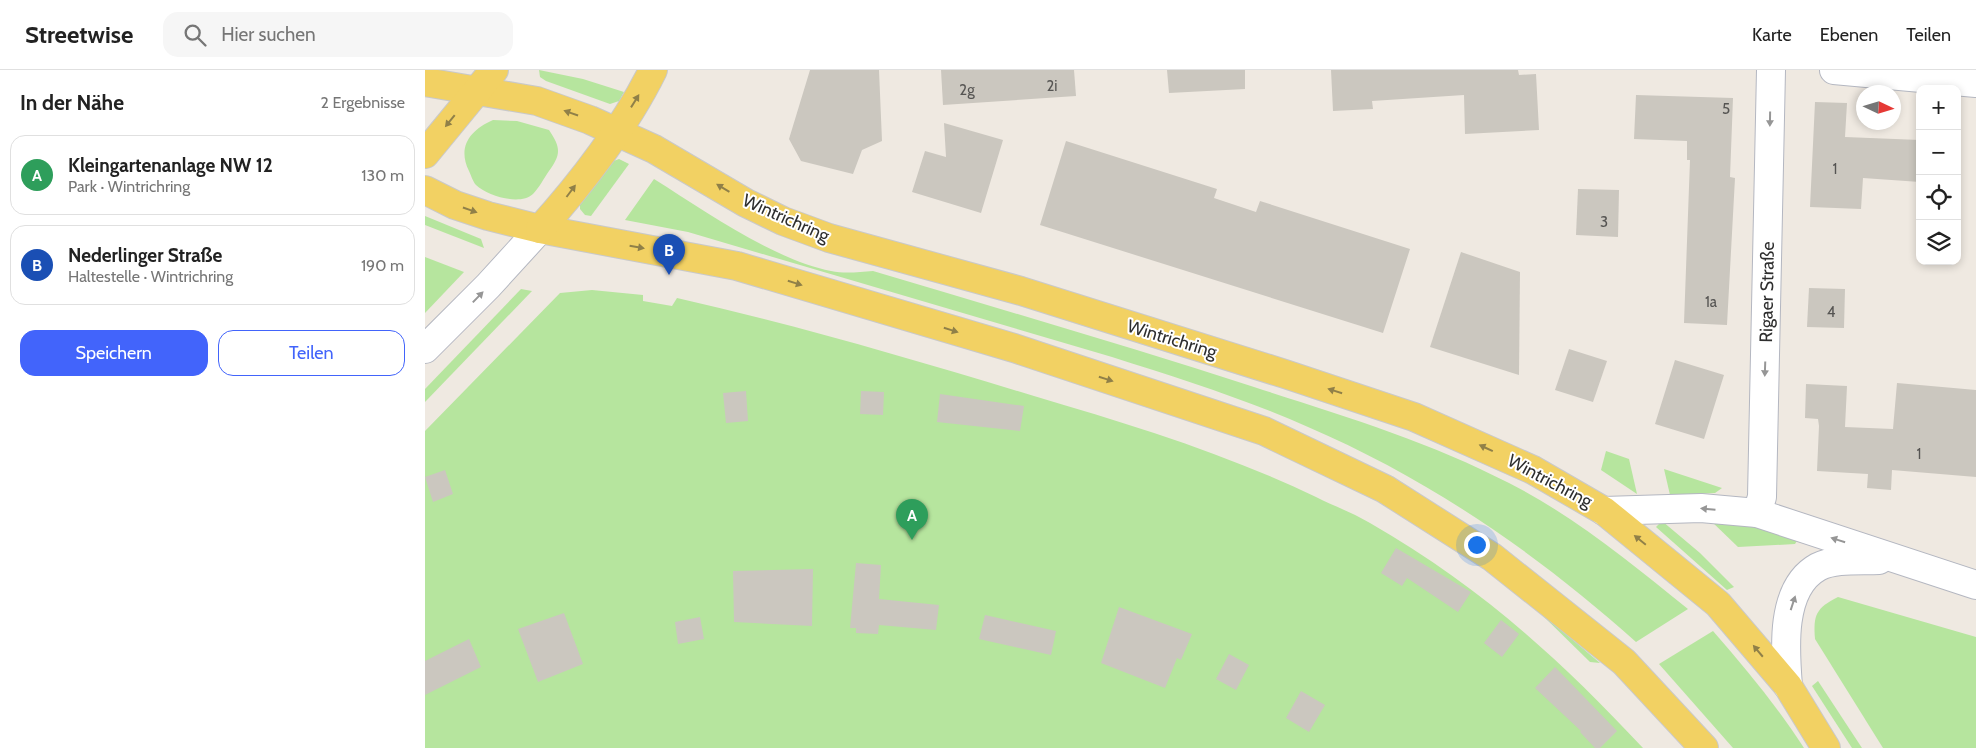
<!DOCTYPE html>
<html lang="de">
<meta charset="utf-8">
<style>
:root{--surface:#fff;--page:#f6f6f6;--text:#222;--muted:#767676;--line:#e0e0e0;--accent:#4264fb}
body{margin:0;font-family:Cabin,sans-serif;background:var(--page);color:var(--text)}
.controls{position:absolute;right:15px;top:15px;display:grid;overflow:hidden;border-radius:10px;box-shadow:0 2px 8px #0003}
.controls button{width:45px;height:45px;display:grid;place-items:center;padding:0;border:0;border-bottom:1px solid var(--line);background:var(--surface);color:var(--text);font:25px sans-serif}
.compass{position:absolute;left:1431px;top:15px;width:45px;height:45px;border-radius:50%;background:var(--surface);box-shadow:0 2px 8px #0003;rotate:94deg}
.you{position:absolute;left:1051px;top:474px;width:18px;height:18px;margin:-12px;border:4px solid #fff;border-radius:50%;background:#1a73e8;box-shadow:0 0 0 8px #1a73e833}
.badge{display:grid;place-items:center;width:32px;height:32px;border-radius:50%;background:var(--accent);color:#fff;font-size:16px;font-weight:700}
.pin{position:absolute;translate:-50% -41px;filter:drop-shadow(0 1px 2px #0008)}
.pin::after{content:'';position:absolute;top:26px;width:18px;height:15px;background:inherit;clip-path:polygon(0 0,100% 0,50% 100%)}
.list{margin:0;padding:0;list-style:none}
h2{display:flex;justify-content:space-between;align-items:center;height:65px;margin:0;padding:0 20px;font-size:21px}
h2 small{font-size:16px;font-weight:400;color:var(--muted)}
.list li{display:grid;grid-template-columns:32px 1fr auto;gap:15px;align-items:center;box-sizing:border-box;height:80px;margin:0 10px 10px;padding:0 10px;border:1px solid var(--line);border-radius:15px}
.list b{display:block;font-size:19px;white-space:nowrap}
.list p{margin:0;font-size:16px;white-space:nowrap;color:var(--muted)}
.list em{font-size:16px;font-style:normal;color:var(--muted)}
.actions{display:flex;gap:10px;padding:15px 20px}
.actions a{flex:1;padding:11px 0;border:1px solid var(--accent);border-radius:15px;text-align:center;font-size:18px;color:var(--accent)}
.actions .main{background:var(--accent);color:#fff}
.icon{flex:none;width:28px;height:28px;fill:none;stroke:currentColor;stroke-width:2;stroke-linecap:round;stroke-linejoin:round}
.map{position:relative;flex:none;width:1551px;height:678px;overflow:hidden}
header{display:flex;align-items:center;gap:30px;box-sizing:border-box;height:70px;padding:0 25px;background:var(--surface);border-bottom:1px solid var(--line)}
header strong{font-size:24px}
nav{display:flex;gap:28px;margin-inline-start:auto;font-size:18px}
.search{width:350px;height:45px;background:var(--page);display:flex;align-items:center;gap:12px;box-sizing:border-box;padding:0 18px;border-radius:15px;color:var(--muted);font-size:19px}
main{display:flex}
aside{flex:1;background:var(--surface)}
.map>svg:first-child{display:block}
.green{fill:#b6e59e}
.building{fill:#cbc7bf}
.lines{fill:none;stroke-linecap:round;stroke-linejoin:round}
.minor-casing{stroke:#b4b7c1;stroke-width:30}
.major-casing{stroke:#c9c9c9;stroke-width:30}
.minor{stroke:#fff;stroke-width:28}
.major{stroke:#f2d163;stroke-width:28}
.oneway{fill:#908048}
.oneway2{fill:#969696}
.labels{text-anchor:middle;stroke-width:4;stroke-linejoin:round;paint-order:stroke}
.number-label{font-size:15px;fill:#555452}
.street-label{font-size:18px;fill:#2e2e2e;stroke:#fff}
</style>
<header>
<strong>Streetwise</strong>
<div class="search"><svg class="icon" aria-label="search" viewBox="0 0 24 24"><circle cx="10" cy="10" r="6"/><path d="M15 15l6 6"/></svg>Hier suchen</div>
<nav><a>Karte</a><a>Ebenen</a><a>Teilen</a></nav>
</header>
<main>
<aside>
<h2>In der Nähe<small>2 Ergebnisse</small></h2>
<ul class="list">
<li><span class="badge" style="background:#2e9e5b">A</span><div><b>Kleingartenanlage NW 12</b><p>Park · Wintrichring</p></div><em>130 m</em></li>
<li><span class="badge" style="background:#1a4fb4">B</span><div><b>Nederlinger Straße</b><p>Haltestelle · Wintrichring</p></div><em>190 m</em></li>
</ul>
<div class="actions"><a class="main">Speichern</a><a>Teilen</a></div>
</aside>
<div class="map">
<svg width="1551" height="678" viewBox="0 0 1551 678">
<rect width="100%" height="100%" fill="#efe9e1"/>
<g class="green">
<path d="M114,0L158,9L199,22L194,31L185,34L121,11L115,7Z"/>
<path d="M68,50L92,51L124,60C136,78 136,84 124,101C119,108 114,118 108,124C95,136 63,126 51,115C48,112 46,105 44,101C32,77 45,60 68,50Z"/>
<path d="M194,89L204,94L166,146L160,145L155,139V134L186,92Z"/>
<path d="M229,109C280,141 347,189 406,201C420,204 434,202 448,201C575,239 703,276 829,317C916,345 1003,371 1084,413C1149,446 1207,494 1263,539L1211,572C1113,484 1004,409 883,357C820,329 753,308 687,287L263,162L200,150Z"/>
<path d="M0,146L56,169L59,178L0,155Z"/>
<path d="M0,187L39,202L0,243Z"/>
<path d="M96,219L107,221L0,332V319Z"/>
<path d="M167,220L218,225V231L247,236L252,228C372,255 491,290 609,326C707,355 799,383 891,427C909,436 928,443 945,453C1053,515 1134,588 1218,678H0V361L135,223Z"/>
<path d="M1181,381L1204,389L1212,424L1176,400Z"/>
<path d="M1239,399L1297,418L1290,423L1245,425Z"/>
<path d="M1285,450L1337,455L1373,469L1370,474L1313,477Z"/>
<path d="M1237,451L1275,483L1309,517L1302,520L1231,457Z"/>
<path d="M1413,527L1551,567V678H1458L1390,569C1388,545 1391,538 1413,527Z"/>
<path d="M1111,539L1175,593L1165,592Z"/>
<path d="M1288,561C1321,599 1352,636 1379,678H1308L1234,594Z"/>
<path d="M1393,611L1437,678H1427L1387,616Z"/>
</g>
<g class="building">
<path d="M385,0H454L457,71L437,80L428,104L376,91L364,69Z"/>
<path d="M516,0H649L651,26L518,35Z"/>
<path d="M742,0H820V19L744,23Z"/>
<path d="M906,0H1093L1094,5L1111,4L1114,60L1040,64L1039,25L947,31L948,39L908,41Z"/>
<path d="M1211,25L1308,28L1305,107L1310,108L1302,255L1259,253L1265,90H1262V71L1209,69Z"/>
<path d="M1390,32L1422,33L1420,67L1495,70V112L1438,108L1436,139L1385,137Z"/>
<path d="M519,53L578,70L556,143L487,122L500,81L521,87Z"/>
<path d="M641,71L792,119L789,128L831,142L835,131L985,179L958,263L615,155Z"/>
<path d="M1153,119L1194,120L1193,167L1151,165Z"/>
<path d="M1036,182L1095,202L1094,305L1005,277Z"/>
<path d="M1384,218L1420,219L1419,258L1382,257Z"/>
<path d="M1144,279L1182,291L1168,332L1130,320Z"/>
<path d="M1250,290L1299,305L1279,369L1230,354Z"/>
<path d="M1472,313L1551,320V407L1467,400L1466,420L1442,418L1443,404L1392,401L1394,356L1393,349L1380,348L1381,314L1422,316L1420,357L1468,359Z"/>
<path d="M321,321L323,351L301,353L298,323Z"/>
<path d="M436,321L459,322L458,345L435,344Z"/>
<path d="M515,324L599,336L595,361L512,352Z"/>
<path d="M20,400L28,424L8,432L0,407Z"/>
<path d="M971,478L1046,522L1033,542L982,508L977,516L956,503Z"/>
<path d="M431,493L456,495L454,529L514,535L511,560L454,555L453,564L431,563V558H425Z"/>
<path d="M388,499L387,556L309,552L308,501Z"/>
<path d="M694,537L767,564L756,590L752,588L740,618L676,593Z"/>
<path d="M139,543L158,594L113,612L93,559Z"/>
<path d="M560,545L631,561L626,585L554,569Z"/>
<path d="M275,547L279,569L253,574L250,552Z"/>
<path d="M1076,550L1094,564L1077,587L1059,573Z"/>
<path d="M44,569L56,597L0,625V591Z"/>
<path d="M804,584L824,595L811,620L791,609Z"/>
<path d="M1130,597L1192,661L1175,678H1170L1155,662L1156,661L1110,618Z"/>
<path d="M876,621L900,635L884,662L861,648Z"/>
</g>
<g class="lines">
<g class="minor-casing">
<g id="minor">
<path d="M1409,0L1551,13"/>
<path d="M0,279L63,216L115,159"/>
<path d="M1179,441L1276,438L1332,443L1551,515"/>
<path d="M1332,443L1337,427L1346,0"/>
<path d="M1363,616C1360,580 1355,518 1393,497C1410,488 1436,491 1454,490"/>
</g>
</g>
<g class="major-casing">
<g id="major">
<path d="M0,12L112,31L165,50L229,79L321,133L358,151L404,168L596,221L860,304L989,347L1108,400L1179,441L1293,534L1363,616L1401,678"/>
<path d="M0,84L69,0"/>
<path d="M0,120L30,135L63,146L115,159L312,196L589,278L839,361L960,419L1067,487L1199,592L1279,678"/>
<path d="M115,159C156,114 201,55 228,0"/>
</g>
</g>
<use href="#minor" class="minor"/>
<use href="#major" class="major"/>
</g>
<defs><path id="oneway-solid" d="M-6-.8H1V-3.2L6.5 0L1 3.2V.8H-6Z" transform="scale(1.25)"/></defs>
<g class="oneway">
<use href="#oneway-solid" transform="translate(210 31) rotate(-58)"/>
<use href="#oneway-solid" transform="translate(146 43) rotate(-161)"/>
<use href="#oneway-solid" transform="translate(25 51) rotate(129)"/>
<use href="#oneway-solid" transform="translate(298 118) rotate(-149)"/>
<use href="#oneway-solid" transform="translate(146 121) rotate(-53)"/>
<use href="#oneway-solid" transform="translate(45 140) rotate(19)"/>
<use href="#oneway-solid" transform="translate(212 177) rotate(10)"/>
<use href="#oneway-solid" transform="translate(370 213) rotate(17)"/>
<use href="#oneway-solid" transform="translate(526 260) rotate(17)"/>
<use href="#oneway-solid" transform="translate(681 309) rotate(18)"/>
<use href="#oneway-solid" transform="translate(910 321) rotate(-162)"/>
<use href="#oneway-solid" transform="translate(1061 378) rotate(-155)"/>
<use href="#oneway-solid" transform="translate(1215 470) rotate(-141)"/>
<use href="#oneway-solid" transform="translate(1333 581) rotate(-130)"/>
</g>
<g class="oneway2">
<use href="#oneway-solid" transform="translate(1345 49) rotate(91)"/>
<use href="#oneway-solid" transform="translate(53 227) rotate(-46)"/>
<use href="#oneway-solid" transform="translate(1340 299) rotate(92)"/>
<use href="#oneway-solid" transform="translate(1283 439) rotate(-175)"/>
<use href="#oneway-solid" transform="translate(1413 470) rotate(-162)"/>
<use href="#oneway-solid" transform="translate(1368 533) rotate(-72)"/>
</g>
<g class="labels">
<g class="number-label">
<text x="627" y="21">2i</text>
<text x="542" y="25">2g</text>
<text x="1301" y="44">5</text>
<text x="1410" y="104">1</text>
<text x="1179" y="157">3</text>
<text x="1286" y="237">1a</text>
<text x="1406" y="247">4</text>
<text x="1494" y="389">1</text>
</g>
<g class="street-label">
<text transform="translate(361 148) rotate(24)" y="6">Wintrichring</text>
<text transform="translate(1342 222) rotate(-89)" y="6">Rigaer Straße</text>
<text transform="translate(747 269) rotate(17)" y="6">Wintrichring</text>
<text transform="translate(1125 411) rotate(28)" y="6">Wintrichring</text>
</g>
</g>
</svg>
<div class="controls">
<button>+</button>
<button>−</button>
<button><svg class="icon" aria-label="locate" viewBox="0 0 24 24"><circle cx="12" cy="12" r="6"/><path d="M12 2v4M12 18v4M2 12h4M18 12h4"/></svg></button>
<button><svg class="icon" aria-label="layers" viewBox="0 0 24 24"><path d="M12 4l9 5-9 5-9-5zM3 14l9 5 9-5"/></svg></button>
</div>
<svg class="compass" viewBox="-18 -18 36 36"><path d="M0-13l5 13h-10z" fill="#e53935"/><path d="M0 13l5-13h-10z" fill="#767676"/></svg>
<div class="you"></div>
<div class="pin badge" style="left:487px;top:470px;background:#2e9e5b">A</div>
<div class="pin badge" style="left:244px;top:205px;background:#1a4fb4">B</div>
</div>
</main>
